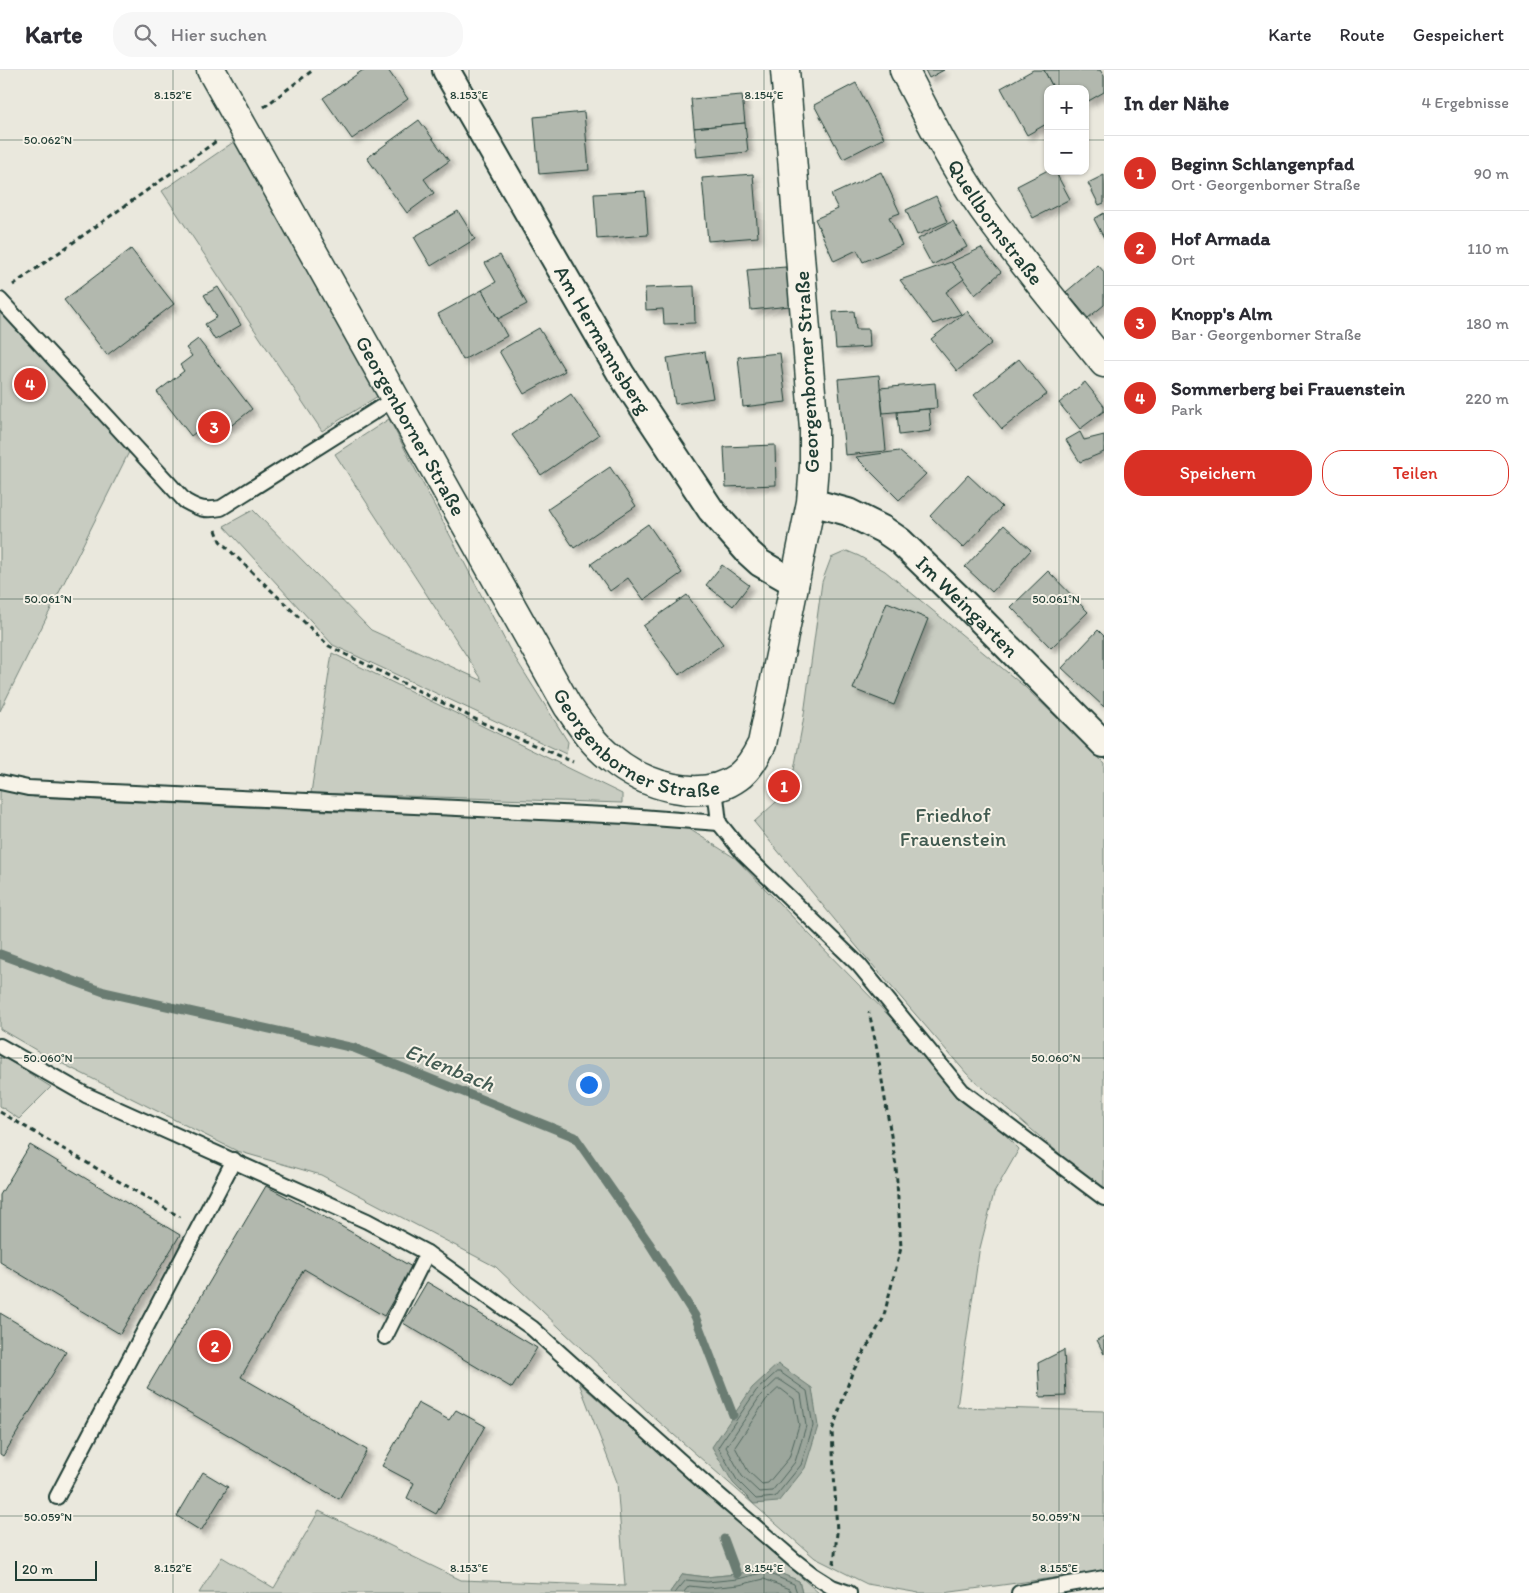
<!DOCTYPE html>
<html lang="de">
<meta charset="utf-8">
<style>
:root{--surface:#fff;--page:#f7f7f7;--text:#2b2b33;--muted:#7c7c81;--line:#e1e1e2;--accent:#d93025}
body{margin:0;font-family:Itim,sans-serif;background:var(--page);color:var(--text)}
.controls{position:absolute;right:15px;top:15px;display:grid;overflow:hidden;border-radius:10px;box-shadow:0 1px 4px #0004}
.controls button{width:45px;height:45px;display:grid;place-items:center;padding:0;border:0;border-bottom:1px solid var(--line);background:var(--surface);color:var(--text);font:25px sans-serif}
.scale{position:absolute;left:15px;bottom:12px;width:82px;box-sizing:border-box;padding-left:5px;border:2px solid #1f3d34;border-top:0;font-size:14px;line-height:18px;white-space:nowrap;color:#1f3d34;-webkit-text-stroke:4px #f7f3e8;paint-order:stroke}
.you{position:absolute;left:588px;top:1014px;width:18px;height:18px;margin:-12px;border:4px solid #fff;border-radius:50%;background:#1a73e8;box-shadow:0 0 0 8px #1a73e833}
.badge{display:grid;place-items:center;width:32px;height:32px;border-radius:50%;background:var(--accent);color:#fff;font-size:16px;font-weight:700}
.pin{position:absolute;translate:-50% -50%;border:2px solid #fff;box-shadow:0 1px 5px #0006}
.list{margin:0;padding:0;list-style:none}
h2{display:flex;justify-content:space-between;align-items:center;height:65px;margin:0;padding:0 20px;font-size:21px}
h2 small{font-size:16px;font-weight:400;color:var(--muted)}
.list li{display:grid;grid-template-columns:32px 1fr auto;gap:15px;align-items:center;box-sizing:border-box;height:75px;padding:0 20px;border-top:1px solid var(--line)}
.list b{display:block;font-size:19px;white-space:nowrap}
.list p{margin:0;font-size:16px;white-space:nowrap;color:var(--muted)}
.list em{font-size:16px;font-style:normal;color:var(--muted)}
.actions{display:flex;gap:10px;padding:15px 20px}
.actions a{flex:1;padding:11px 0;border:1px solid var(--accent);border-radius:20px;text-align:center;font-size:18px;color:var(--accent)}
.actions .main{background:var(--accent);color:#fff}
.icon{flex:none;width:28px;height:28px;fill:none;stroke:currentColor;stroke-width:2;stroke-linecap:round;stroke-linejoin:round}
.map{position:relative;flex:none;width:1104px;height:1523px;overflow:hidden}
header{display:flex;align-items:center;gap:30px;box-sizing:border-box;height:70px;padding:0 25px;background:var(--surface);border-bottom:1px solid var(--line)}
header strong{font-size:24px}
nav{display:flex;gap:28px;margin-inline-start:auto;font-size:18px}
.search{width:350px;height:45px;background:var(--page);display:flex;align-items:center;gap:12px;box-sizing:border-box;padding:0 18px;border-radius:20px;color:var(--muted);font-size:19px}
main{display:flex}
aside{flex:1;background:var(--surface)}
.map>svg:first-child{display:block}
.green{fill:#c8ccc1;stroke:#74847a}
.water{fill:#9ca69c;stroke:#6a7c72}
.lines{fill:none;stroke-linecap:round;stroke-linejoin:round}
.shore{stroke:#51675e;stroke-width:1}
.stream{stroke:#6a7c72;stroke-width:9}
.building{fill:#b2b8ae;stroke:#1f3d34;filter:url(#shadow)}
.lane-casing{stroke:#1f3d34;stroke-width:18}
.street-casing{stroke:#1f3d34;stroke-width:30}
.secondary-casing{stroke:#1f3d34;stroke-width:31}
.path{stroke:#1f3d34;stroke-width:3;stroke-dasharray:5 4;stroke-linecap:butt}
.lane{stroke:#f7f3e8;stroke-width:14}
.street{stroke:#f7f3e8;stroke-width:26}
.secondary{stroke:#f7f3e8;stroke-width:28}
.ticks{fill:none;stroke:#1f3d34;stroke-width:1;stroke-opacity:0.45}
.labels{text-anchor:middle;stroke-width:4;stroke-linejoin:round;paint-order:stroke}
.street-label{font-size:21px;fill:#1f3d34;stroke:#f7f3e8}
.park-label{font-size:21px;fill:#415a50;stroke:#f7f3e8}
.water-label{font-size:22px;font-style:italic;fill:#445c53;stroke:#f7f3e8}
.ticks-label{font-size:12px;text-anchor:middle;fill:#1f3d34;stroke:#f7f3e8;stroke-width:4;stroke-linejoin:round;paint-order:stroke}
</style>
<header>
<strong>Karte</strong>
<div class="search"><svg class="icon" aria-label="search" viewBox="0 0 24 24"><circle cx="10" cy="10" r="6"/><path d="M15 15l6 6"/></svg>Hier suchen</div>
<nav><a>Karte</a><a>Route</a><a>Gespeichert</a></nav>
</header>
<main>
<div class="map">
<svg width="1104" height="1523" viewBox="0 0 1104 1523">
<defs>
<filter id="shadow"><feDropShadow dx="4.5" dy="4.5" stdDeviation="2.5" flood-color="#0004"/></filter>
</defs>
<rect width="100%" height="100%" fill="#eae8dd"/>
<filter id="ink" filterUnits="userSpaceOnUse"><feTurbulence type="fractalNoise" baseFrequency=".02" numOctaves="2"/><feDisplacementMap in="SourceGraphic" scale="10" xChannelSelector="R" yChannelSelector="G"/><feConvolveMatrix kernelMatrix="1 2 1 2 8 2 1 2 1" color-interpolation-filters="sRGB"/></filter>
<g filter="url(#ink)">
<g class="green">
<path d="M238,69L378,326L322,361L162,121Z"/>
<path d="M0,236L129,382L0,641Z"/>
<path d="M389,349L509,578L568,672L566,684L333,575L224,456L253,440L371,560L483,611L335,384Z"/>
<path d="M847,481L859,486L885,501L1025,617L1104,693V1122L967,1004L858,878L754,752L785,724L794,700L803,652L822,512L831,488Z"/>
<path d="M332,583L622,724V733L311,723Z"/>
<path d="M0,717L34,727L368,743L563,747L686,757L735,788L1019,1079L994,1123L979,1182L957,1337L1104,1341V1501L944,1523H919L867,1514L815,1488L650,1344L496,1197L321,1105L237,1081L41,983L0,959Z"/>
<path d="M0,985L51,1017L19,1049L0,1036Z"/>
<path d="M579,1313L819,1523H802L799,1511L765,1497L737,1504L706,1507L683,1504L670,1522L671,1523H199L222,1487L274,1518L319,1441L461,1510L625,1516L617,1412Z"/>
</g>
<g class="water">
<path d="M778,1294L812,1318L818,1356L805,1398L778,1432L754,1434L733,1413L712,1377L752,1318Z"/>
<path d="M765,1497L799,1511L802,1523H671L670,1522L683,1504L706,1507L737,1504Z"/>
</g>
<g class="lines">
<g class="shore">
<path d="M777,1302H780L807,1321L813,1356L801,1395L775,1427L756,1429L737,1410L718,1377L756,1321Z"/>
<path d="M777,1310H780L801,1324L806,1356L795,1392L772,1421L759,1422L742,1406L726,1377L761,1325Z"/>
<path d="M778,1319H781L794,1329L799,1355L789,1388L768,1413L762,1414L748,1401L735,1377L766,1330Z"/>
<path d="M675,1523L686,1510L707,1512L738,1509L765,1502L794,1514L797,1523"/>
<path d="M683,1523L689,1516L708,1518L739,1515L764,1509L789,1519L791,1523"/>
</g>
<g class="stream">
<path d="M0,884L104,922L354,978L575,1067L649,1173L695,1246L733,1345"/>
<path d="M724,1469L737,1504"/>
</g>
</g>
<g class="building">
<path d="M363,0H388L408,29L352,69L323,28Z"/>
<path d="M925,0H944L929,8Z"/>
<path d="M1033,0H1044L1054,19H1048V53L1027,65L1001,18Z"/>
<path d="M1044,0H1100L1104,6V22L1085,33V19H1054Z"/>
<path d="M856,13L884,68L843,89L814,35Z"/>
<path d="M742,25L745,53L694,58L691,29Z"/>
<path d="M584,42L589,100L539,104L534,47Z"/>
<path d="M419,50L449,91L424,109L434,123L407,143L367,88Z"/>
<path d="M745,53L748,82L697,87L694,58Z"/>
<path d="M1048,100V101H1055L1070,129L1033,148L1017,116Z"/>
<path d="M881,102L900,143L889,147L902,175L863,192L857,180L834,191L815,149L838,139L831,125Z"/>
<path d="M753,104L758,167L708,171L702,108Z"/>
<path d="M1104,105V133L1099,135L1088,113Z"/>
<path d="M645,121L648,165L597,169L594,124Z"/>
<path d="M936,126L947,152L917,165L906,140Z"/>
<path d="M458,141L475,169L431,196L414,167Z"/>
<path d="M1104,143V168L1094,149Z"/>
<path d="M953,151L967,177L932,195L918,169Z"/>
<path d="M981,178L1001,202L975,225L951,192Z"/>
<path d="M131,179L174,234L107,285L64,230Z"/>
<path d="M500,185L527,234L498,249L482,220L496,212L485,193Z"/>
<path d="M951,192L964,209L946,222L961,244L933,254L900,210Z"/>
<path d="M1098,195L1104,202V235L1088,248L1066,222Z"/>
<path d="M786,197L790,236L751,240L747,200Z"/>
<path d="M694,216L695,253L664,254L663,239L646,240L645,218Z"/>
<path d="M218,217L241,255L215,270L205,254L217,247L204,225Z"/>
<path d="M482,220L507,266L463,290L438,244Z"/>
<path d="M854,241L856,259H869L870,277L836,279L833,242Z"/>
<path d="M967,241L992,273L957,301L931,269Z"/>
<path d="M539,258L565,301L524,324L499,281Z"/>
<path d="M198,269L252,339L228,358L218,345L191,366L157,322L184,301L180,295L192,286L186,278Z"/>
<path d="M705,282L713,328L675,334L667,288Z"/>
<path d="M780,283L786,332L743,337L738,287Z"/>
<path d="M1019,289L1047,324L1002,359L974,325Z"/>
<path d="M879,305L886,381L845,385L838,309Z"/>
<path d="M1085,312L1104,336V341L1080,359L1059,333Z"/>
<path d="M935,313L937,338L883,343L880,318Z"/>
<path d="M571,324L599,365L541,405L512,365Z"/>
<path d="M929,339L931,361L899,365L897,342Z"/>
<path d="M1080,362L1084,370L1104,365V382L1080,392L1066,370Z"/>
<path d="M775,375L776,415L726,417L724,377Z"/>
<path d="M899,381L926,404L899,430L856,387Z"/>
<path d="M610,397L636,436L574,478L548,439Z"/>
<path d="M968,405L1002,437L963,478L930,446Z"/>
<path d="M648,454L682,503L644,530L628,508L610,521L591,494Z"/>
<path d="M1004,455L1031,480L992,522L965,497Z"/>
<path d="M722,495L749,515L733,536L706,515Z"/>
<path d="M1048,501L1088,542L1051,578L1011,537Z"/>
<path d="M687,525L723,574L679,605L643,556Z"/>
<path d="M887,532L928,549L894,635L853,619Z"/>
<path d="M1098,560L1104,566V637L1062,598Z"/>
<path d="M30,1075L180,1165L120,1264L0,1192V1125Z"/>
<path d="M266,1116L332,1151L412,1197L384,1246L304,1199L241,1307L367,1380L339,1429L147,1318Z"/>
<path d="M427,1212L537,1278L512,1318L403,1253Z"/>
<path d="M0,1243L66,1282L3,1386L0,1384Z"/>
<path d="M1104,1266V1284L1097,1270Z"/>
<path d="M1064,1280L1066,1326L1040,1327L1038,1293Z"/>
<path d="M418,1333L449,1350L456,1340L485,1356L436,1444L407,1428L414,1413L382,1396Z"/>
<path d="M203,1402L228,1417L201,1461L177,1446Z"/>
</g>
<g class="lines">
<g class="lane-casing">
<g id="lane">
<path d="M0,230L185,431C199,439 205,441 221,438L394,329"/>
<path d="M0,712L28,718L627,746L719,753"/>
<path d="M715,718L719,753L743,783L859,895L962,1021L1104,1128"/>
<path d="M0,976L86,1025L367,1151L427,1183L532,1258L707,1415L795,1491L813,1505L832,1517L849,1523"/>
<path d="M385,1267L427,1183"/>
<path d="M57,1427L234,1090"/>
<path d="M1019,1523L1104,1508"/>
</g>
</g>
<g class="street-casing">
<g id="street">
<path id="s1" d="M446,0L621,304L711,440L749,483L760,493L795,513"/>
<path id="s2" d="M811,432L848,442L884,460L900,471L967,536L1104,674"/>
</g>
</g>
<g class="secondary-casing">
<g id="secondary">
<path id="s3" d="M211,0L567,635C580,654 593,674 611,688C643,715 701,734 738,707C749,699 756,686 762,674L811,432L814,396V359L785,0"/>
<path id="s4" d="M904,0C928,47 953,96 983,139C1021,192 1063,242 1104,293"/>
</g>
</g>
<g class="path">
<path d="M264,37L313,0"/>
<path d="M13,215L218,70"/>
<path d="M216,460L220,471L329,576L483,653L573,692"/>
<path d="M0,1042L180,1147"/>
<path d="M834,1494L837,1463L832,1361L852,1303L883,1249L901,1178L896,1096L876,974L869,942"/>
</g>
<use href="#lane" class="lane"/>
<use href="#street" class="street"/>
<use href="#secondary" class="secondary"/>
</g>
</g>
<path class="ticks" d="M173,0V1523M469,0V1523M764,0V1523M1059,0V19M0,70H1048M1085,70H1104M1059,101V1523M0,529H1104M0,988H1104M0,1446H1104"/>
<g class="labels">
<g class="street-label">
<text dy="7" stroke="none"><textPath href="#s4" startOffset="178">Quellbornstraße</textPath></text>
<text dy="7" stroke="none"><textPath href="#s1" startOffset="312">Am Hermannsberg</textPath></text>
<text transform="translate(807 302) rotate(-93)" y="7">Georgenborner Straße</text>
<text dy="7" stroke="none"><textPath href="#s3" startOffset="408">Georgenborner Straße</textPath></text>
<text dy="7" stroke="none"><textPath href="#s2" startOffset="192">Im Weingarten</textPath></text>
<text dy="7" stroke="none"><textPath href="#s3" startOffset="812">Georgenborner Straße</textPath></text>
</g>
<g class="park-label">
<text x="953" y="752">Friedhof<tspan x="953" dy="24">Frauenstein</tspan></text>
</g>
<g class="water-label">
<text transform="translate(450 997) rotate(22)" y="8">Erlenbach</text>
</g>
</g>
<g class="ticks-label">
<text x="173" y="29">8.152°E</text>
<text x="469" y="29">8.153°E</text>
<text x="764" y="29">8.154°E</text>
<text x="48" y="74">50.062°N</text>
<text x="48" y="533">50.061°N</text>
<text x="1056" y="533">50.061°N</text>
<text x="48" y="992">50.060°N</text>
<text x="1056" y="992">50.060°N</text>
<text x="48" y="1451">50.059°N</text>
<text x="1056" y="1451">50.059°N</text>
<text x="173" y="1502">8.152°E</text>
<text x="469" y="1502">8.153°E</text>
<text x="764" y="1502">8.154°E</text>
<text x="1059" y="1502">8.155°E</text>
</g>
</svg>
<div class="controls">
<button>+</button>
<button>−</button>
</div>
<div class="scale">20 m</div>
<div class="you"></div>
<div class="pin badge" style="left:784px;top:716px">1</div>
<div class="pin badge" style="left:215px;top:1276px">2</div>
<div class="pin badge" style="left:214px;top:357px">3</div>
<div class="pin badge" style="left:30px;top:314px">4</div>
</div>
<aside>
<h2>In der Nähe<small>4 Ergebnisse</small></h2>
<ul class="list">
<li><span class="badge">1</span><div><b>Beginn Schlangenpfad</b><p>Ort · Georgenborner Straße</p></div><em>90 m</em></li>
<li><span class="badge">2</span><div><b>Hof Armada</b><p>Ort</p></div><em>110 m</em></li>
<li><span class="badge">3</span><div><b>Knopp's Alm</b><p>Bar · Georgenborner Straße</p></div><em>180 m</em></li>
<li><span class="badge">4</span><div><b>Sommerberg bei Frauenstein</b><p>Park</p></div><em>220 m</em></li>
</ul>
<div class="actions"><a class="main">Speichern</a><a>Teilen</a></div>
</aside>
</main>
